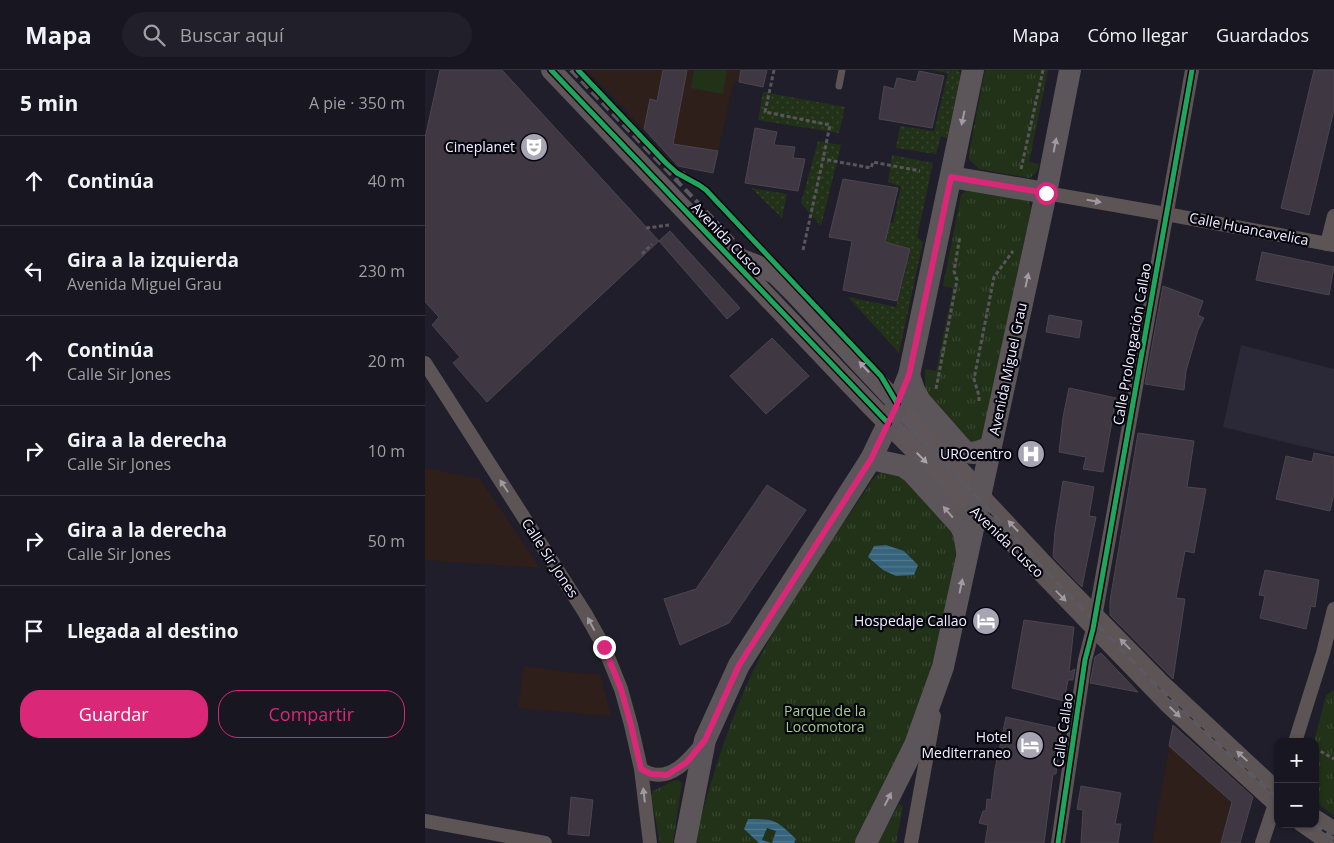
<!DOCTYPE html>
<html lang="es">
<meta charset="utf-8">
<style>
:root{--surface:#181620;--page:#211f29;--text:#f1f3f6;--muted:#9f9fa5;--line:#36353e;--accent:#db2777}
body{margin:0;font-family:"Open Sans",sans-serif;background:var(--page);color:var(--text)}
.controls{position:absolute;right:15px;bottom:15px;display:grid;overflow:hidden;border-radius:10px;box-shadow:0 1px 4px #0004}
.controls button{width:45px;height:45px;display:grid;place-items:center;padding:0;border:0;border-bottom:1px solid var(--line);background:var(--surface);color:var(--text);font:25px sans-serif}
.stop{position:absolute;width:15px;height:15px;margin:-11px;border:4px solid #db2777;border-radius:50%;background:#fff}
.stop.end{background:#db2777;border-color:#fff;box-shadow:0 1px 5px #0008}
.list{margin:0;padding:0;list-style:none}
h2{display:flex;justify-content:space-between;align-items:center;height:65px;margin:0;padding:0 20px;font-size:21px}
h2 small{font-size:16px;font-weight:400;color:var(--muted)}
.list li{display:grid;grid-template-columns:32px 1fr auto;gap:15px;align-items:center;box-sizing:border-box;height:90px;padding:0 20px;border-top:1px solid var(--line)}
.list b{display:block;font-size:19px;white-space:nowrap}
.list p{margin:0;font-size:16px;white-space:nowrap;color:var(--muted)}
.list em{font-size:16px;font-style:normal;color:var(--muted)}
.actions{display:flex;gap:10px;padding:15px 20px}
.actions a{flex:1;padding:11px 0;border:1px solid var(--accent);border-radius:20px;text-align:center;font-size:18px;color:var(--accent)}
.actions .main{background:var(--accent);color:#fff}
.icon{flex:none;width:28px;height:28px;fill:none;stroke:currentColor;stroke-width:2;stroke-linecap:round;stroke-linejoin:round}
.map{position:relative;flex:none;width:909px;height:773px;overflow:hidden}
header{display:flex;align-items:center;gap:30px;box-sizing:border-box;height:70px;padding:0 25px;background:var(--surface);border-bottom:1px solid var(--line)}
header strong{font-size:24px}
nav{display:flex;gap:28px;margin-inline-start:auto;font-size:18px}
.search{width:350px;height:45px;background:var(--page);display:flex;align-items:center;gap:12px;box-sizing:border-box;padding:0 18px;border-radius:28px;color:var(--muted);font-size:19px}
main{display:flex}
aside{flex:1;background:var(--surface)}
.map>svg:first-child{display:block}
.education{fill:#2e1f1a}
.medical{fill:#2b2938}
.grass{fill:url(#grass-dots)}
.park{fill:url(#park-tufts)}
.garden{fill:#213218}
.water{fill:url(#water-rules)}
.building{fill:#3f3843;stroke:#4b454e}
.lines{fill:none;stroke-linecap:round;stroke-linejoin:round}
.path{stroke:#5a555a;stroke-width:3;stroke-dasharray:4 2.5;stroke-linecap:butt}
.lane{stroke:#5c5455;stroke-width:7}
.street{stroke:#5c5455;stroke-width:14}
.secondary{stroke:#5f565a;stroke-width:20}
.primary{stroke:#5c555a;stroke-width:22}
.rail{stroke:#5c585f;stroke-width:4;stroke-dasharray:10 5;stroke-linecap:butt}
.cycleway-casing{stroke:#07060f;stroke-width:8}
.cycleway{stroke:#20a55d;stroke-width:5}
.oneway{fill:#9f9aa4}
.oneway2{fill:#9f99a2}
.oneway3{fill:#a8a2ac}
.route{stroke:#db2777;stroke-width:6}
.labels{text-anchor:middle;stroke-width:4.5;stroke-linejoin:round;paint-order:stroke}
.poi-label{font-size:14px;fill:#f0eeff;stroke:#07060f;text-anchor:end}
.street-label{font-size:14px;fill:#f0eeff;stroke:#07060f}
.park-label{font-size:14px;fill:#a3cd8c;stroke:#07060f}
</style>
<header>
<strong>Mapa</strong>
<div class="search"><svg class="icon" aria-label="search" viewBox="0 0 24 24"><circle cx="10" cy="10" r="6"/><path d="M15 15l6 6"/></svg>Buscar aquí</div>
<nav><a>Mapa</a><a>Cómo llegar</a><a>Guardados</a></nav>
</header>
<main>
<aside>
<h2>5 min<small>A pie · 350 m</small></h2>
<ul class="list">
<li><svg class="icon" aria-label="ahead" viewBox="0 0 24 24"><path d="M12 20V5M6 11l6-6 6 6"/></svg><div><b>Continúa</b></div><em>40 m</em></li>
<li><svg class="icon" aria-label="left" viewBox="0 0 24 24"><path d="M17 20v-9H6M10 6l-5 5 5 5"/></svg><div><b>Gira a la izquierda</b><p>Avenida Miguel Grau</p></div><em>230 m</em></li>
<li><svg class="icon" aria-label="ahead" viewBox="0 0 24 24"><path d="M12 20V5M6 11l6-6 6 6"/></svg><div><b>Continúa</b><p>Calle Sir Jones</p></div><em>20 m</em></li>
<li><svg class="icon" aria-label="right" viewBox="0 0 24 24"><path d="M7 20v-9h11M14 6l5 5-5 5"/></svg><div><b>Gira a la derecha</b><p>Calle Sir Jones</p></div><em>10 m</em></li>
<li><svg class="icon" aria-label="right" viewBox="0 0 24 24"><path d="M7 20v-9h11M14 6l5 5-5 5"/></svg><div><b>Gira a la derecha</b><p>Calle Sir Jones</p></div><em>50 m</em></li>
<li><svg class="icon" aria-label="arrive" viewBox="0 0 24 24"><path d="M6 21V4h12l-3 4 3 4H6"/></svg><div><b>Llegada al destino</b></div></li>
</ul>
<div class="actions"><a class="main">Guardar</a><a>Compartir</a></div>
</aside>
<div class="map">
<svg width="909" height="773" viewBox="0 0 909 773">
<defs>
<pattern id="grass-dots" width="8" height="8" patternUnits="userSpaceOnUse" patternTransform="scale(1.25)"><rect width="8" height="8" fill="#213218"/><path d="M2 2h.1M6 6h.1" fill="none" stroke="#37462f" stroke-width="1.8" stroke-linecap="round"/></pattern>
<pattern id="park-tufts" width="24" height="20" patternUnits="userSpaceOnUse" patternTransform="scale(1.25)"><rect width="24" height="20" fill="#213218"/><path d="M3 7l-1-3M5 7V3M7 7l1-3M15 17l-1-3M17 17v-4M19 17l1-3" fill="none" stroke="#37462f"/></pattern>
<pattern id="water-rules" width="6" height="5" patternUnits="userSpaceOnUse" patternTransform="scale(1.25)"><rect width="6" height="5" fill="#36647d"/><path d="M0 2.5h6" fill="none" stroke="#537a90"/></pattern>
</defs>
<rect width="100%" height="100%" fill="#201e2a"/>
<g class="education">
<path d="M162,0H342L338,17L309,11L288,103L258,97L250,92Z"/>
<path d="M0,398L55,409L115,498L0,490Z"/>
<path d="M99,596L151,603L175,604L186,646L93,638Z"/>
<path d="M748,655L828,727L815,773H727Z"/>
</g>
<path class="medical" d="M816,275L909,299V384L798,357Z"/>
<g class="grass">
<path d="M507,0H533L536,3L522,68L516,66L511,84L471,78L475,56L509,61L523,3Z"/>
<path d="M338,22L420,37L414,63L333,50Z"/>
<path d="M393,71L416,75L396,156L376,133Z"/>
<path d="M467,85L508,93L492,167L498,172L474,283L423,227L471,237L486,179L460,172L462,153H468L476,117L463,112Z"/>
<path d="M326,118L362,124L357,148Z"/>
</g>
<g class="park">
<path d="M560,0H623L604,92L614,94C613,101 610,104 605,108L554,99L544,89V84Z"/>
<path d="M541,120L602,129L605,134L606,139L557,370L544,376L502,324L500,314V299L511,301L528,218L518,216L536,125Z"/>
<path d="M470,399L526,453L532,478L512,579L487,660L432,773H269C286,709 305,646 335,587C367,524 410,466 449,408L456,402Z"/>
<path d="M909,620V746L890,731L889,672L901,625Z"/>
<path d="M250,710H253L257,713L256,719L248,773H235L226,725L228,721Z"/>
<path d="M474,734L478,736L471,773H453Z"/>
</g>
<path class="garden" d="M269,0H302L298,24L266,18Z"/>
<g class="water">
<path d="M461,475L479,481L493,495L489,505L471,506L458,500L443,487L449,476Z"/>
<path d="M323,749C351,749 351,750 371,769L369,773H347L351,761L342,758L337,770L346,773H334L319,759Z"/>
</g>
<g class="building">
<path d="M15,0H77L234,171L62,332L28,293L35,287L7,255L14,247L0,232V68Z"/>
<path d="M238,0H262L248,74L293,81L288,103L253,96L219,59L225,29L232,31Z"/>
<path d="M316,0H342L338,17L314,12Z"/>
<path d="M889,0H909V40L884,145L856,138Z"/>
<path d="M494,1L519,6L507,58L454,49L459,16L469,19L472,8L491,12Z"/>
<path d="M330,58L352,62L349,75L370,77L368,88L380,89L373,121L320,113Z"/>
<path d="M418,109L473,118L460,172L485,179L472,231L418,220L427,171L404,167Z"/>
<path d="M245,161L315,238L302,249L234,171Z"/>
<path d="M837,182L909,197L904,225L831,210Z"/>
<path d="M738,216L778,231L773,245L779,248L773,260L761,301L759,320L720,314Z"/>
<path d="M624,245L657,251L654,268L621,262Z"/>
<path d="M347,268L384,306L341,344L305,306Z"/>
<path d="M644,318L691,328L678,402L658,399L661,387L634,382L638,347Z"/>
<path d="M713,363L769,371L762,417L781,419L769,483L760,481L751,528L760,529L748,609L685,545V531Z"/>
<path d="M889,383L909,387V424L905,441L851,429L861,386L887,392Z"/>
<path d="M638,411L669,417L664,446L671,447L657,517L628,487L630,461Z"/>
<path d="M342,415L381,440L304,553L255,575L239,529L271,519Z"/>
<path d="M840,500L894,510L890,537L886,536L881,559L835,548L840,526L834,525Z"/>
<path d="M599,550L649,557L644,602L650,599L648,610H643L639,631L587,618Z"/>
<path d="M676,583L713,622L665,613L670,587Z"/>
<path d="M581,647L636,659L631,704H628L619,773H560L563,755L554,753L558,741H561L562,729L566,730L570,699Z"/>
<path d="M748,655L828,727L815,773H796L807,732L744,676Z"/>
<path d="M656,716L696,723L690,754H696L693,773H656L658,740L652,739Z"/>
<path d="M146,727L168,730L164,766L143,764Z"/>
</g>
<g class="lines">
<g class="path">
<path d="M349,0L340,42L405,55L398,89"/>
<path d="M596,99L618,0"/>
<path d="M252,109L261,101"/>
<path d="M221,158L244,155"/>
<path d="M378,180L398,89L446,98L448,92L495,101"/>
<path d="M217,184L227,174"/>
<path d="M511,319L532,210L529,201L535,166"/>
<path d="M554,331V326L549,309L569,207L588,181"/>
<path d="M890,678L909,689"/>
</g>
<path class="lane" d="M414,16L417,0"/>
<g class="street">
<path d="M621,123L741,144L909,175"/>
<path d="M902,174L909,146"/>
<path d="M0,293L160,543L179,577L196,619L206,655L216,699L225,773"/>
<path d="M556,423L628,500L735,609L853,719"/>
<path d="M552,443L568,456L740,634L795,685L853,738"/>
<path d="M870,672L898,583L909,539"/>
<path d="M216,699C219,701 223,703 227,704C248,709 264,689 276,675"/>
<path d="M890,746L909,758"/>
<path d="M0,751L120,773"/>
<path d="M875,754L902,773"/>
<path d="M486,773L509,646"/>
<path d="M633,773L660,590L668,559L767,0"/>
<path d="M837,773L852,728"/>
</g>
<g class="secondary">
<path d="M126,0L444,334L552,443"/>
<path d="M304,184L330,194L350,204L369,223L556,423"/>
</g>
<g class="primary">
<path d="M526,107L621,123"/>
<path d="M484,305L489,320L495,331L540,382L549,383L566,377"/>
<path d="M446,389L478,396L487,402L535,455L539,463L542,481"/>
<path d="M260,773L280,670L314,595L446,389L470,339L484,305L548,0"/>
<path d="M441,773L490,675L518,597L621,123L645,0"/>
</g>
<g class="rail">
<path d="M146,0C266,126 386,250 505,377C618,497 728,620 853,728"/>
<path d="M889,754L909,769"/>
</g>
<g class="cycleway-casing">
<g id="cycleway">
<path d="M126,0L463,353"/>
<path d="M153,0L241,93L252,103L274,115L281,120L456,306L472,333"/>
<path d="M633,773L660,590L668,559L767,0"/>
</g>
</g>
<use href="#cycleway" class="cycleway"/>
</g>
<defs><path id="oneway-solid" d="M-6-.8H1V-3.2L6.5 0L1 3.2V.8H-6Z" transform="scale(1.25)"/></defs>
<g class="oneway">
<use href="#oneway-solid" transform="translate(538 48) rotate(102)"/>
<use href="#oneway-solid" transform="translate(630 75) rotate(-79)"/>
<use href="#oneway-solid" transform="translate(602 210) rotate(-78)"/>
<use href="#oneway-solid" transform="translate(523 442) rotate(-131)"/>
<use href="#oneway-solid" transform="translate(536 516) rotate(-78)"/>
<use href="#oneway-solid" transform="translate(463 729) rotate(-63)"/>
</g>
<g class="oneway2">
<use href="#oneway-solid" transform="translate(669 131) rotate(10)"/>
<use href="#oneway-solid" transform="translate(79 416) rotate(-123)"/>
<use href="#oneway-solid" transform="translate(588 456) rotate(-133)"/>
<use href="#oneway-solid" transform="translate(636 526) rotate(46)"/>
<use href="#oneway-solid" transform="translate(166 554) rotate(-118)"/>
<use href="#oneway-solid" transform="translate(700 574) rotate(-134)"/>
<use href="#oneway-solid" transform="translate(750 642) rotate(44)"/>
<use href="#oneway-solid" transform="translate(817 686) rotate(-137)"/>
<use href="#oneway-solid" transform="translate(219 725) rotate(-97)"/>
</g>
<g class="oneway3">
<use href="#oneway-solid" transform="translate(439 297) rotate(-133)"/>
<use href="#oneway-solid" transform="translate(497 388) rotate(45)"/>
</g>
<g class="lines">
<path class="route" d="M179,577L196,619L206,655L216,699L226,704L242,705L262,692L280,670L314,595L446,389L470,339L484,305L526,107L621,123"/>
</g>
<defs>
<g id="theatre-disc" transform="scale(1.4375)"><circle r="9.5" fill="#a7a5b4" stroke="#07060f"/><path d="M-5-5.5Q0-4 5-5.5V0Q5 5 0 6Q-5 5-5 0ZM-3.3-2.5H-1v1.5H-3.3ZM1-2.5H3.3v1.5H1ZM-2.8 1Q0 5.5 2.8 1Z" fill="#fff"/></g>
<g id="hospital-disc" transform="scale(1.4375)"><circle r="9.5" fill="#a7a5b4" stroke="#07060f"/><path d="M-5-5h3v3.5h4V-5h3V5h-3V1.5h-4V5h-3Z" fill="#fff"/></g>
<g id="hotel-disc" transform="scale(1.4375)"><circle r="9.5" fill="#a7a5b4" stroke="#07060f"/><path d="M-6-4.5h1.5V1H6V5H4.5V3h-9V5H-6ZM-4 0a1.8 1.8 0 1 1 3.6 0ZM.5 0V-2.5h3Q6-2.5 6 0Z" fill="#fff"/></g>
</defs>
<g fill-rule="evenodd">
<use href="#theatre-disc" x="109" y="77"/>
<use href="#hospital-disc" x="606" y="384"/>
<use href="#hotel-disc" x="561" y="551"/>
<use href="#hotel-disc" x="605" y="675"/>
</g>
<g class="labels">
<g class="poi-label">
<text x="90" y="82">Cineplanet</text>
<text x="587" y="389">UROcentro</text>
<text x="542" y="556">Hospedaje Callao</text>
<text x="586" y="672">Hotel<tspan x="586" dy="16">Mediterraneo</tspan></text>
</g>
<g class="street-label">
<text transform="translate(824 159) rotate(11)" y="5">Calle Huancavelica</text>
<text transform="translate(302 169) rotate(46)" y="5">Avenida Cusco</text>
<text transform="translate(707 274) rotate(-80)" y="5">Calle Prolongación Callao</text>
<text transform="translate(583 299) rotate(-78)" y="5">Avenida Miguel Grau</text>
<text transform="translate(582 472) rotate(44)" y="5">Avenida Cusco</text>
<text transform="translate(125 488) rotate(57)" y="5">Calle Sir Jones</text>
<text transform="translate(638 660) rotate(-82)" y="5">Calle Callao</text>
</g>
<g class="park-label">
<text x="400" y="646">Parque de la<tspan x="400" dy="16">Locomotora</tspan></text>
</g>
</g>
</svg>
<div class="controls">
<button>+</button>
<button>−</button>
</div>
<div class="stop" style="left:621px;top:123px"></div>
<div class="stop end" style="left:179px;top:577px"></div>
</div>
</main>
